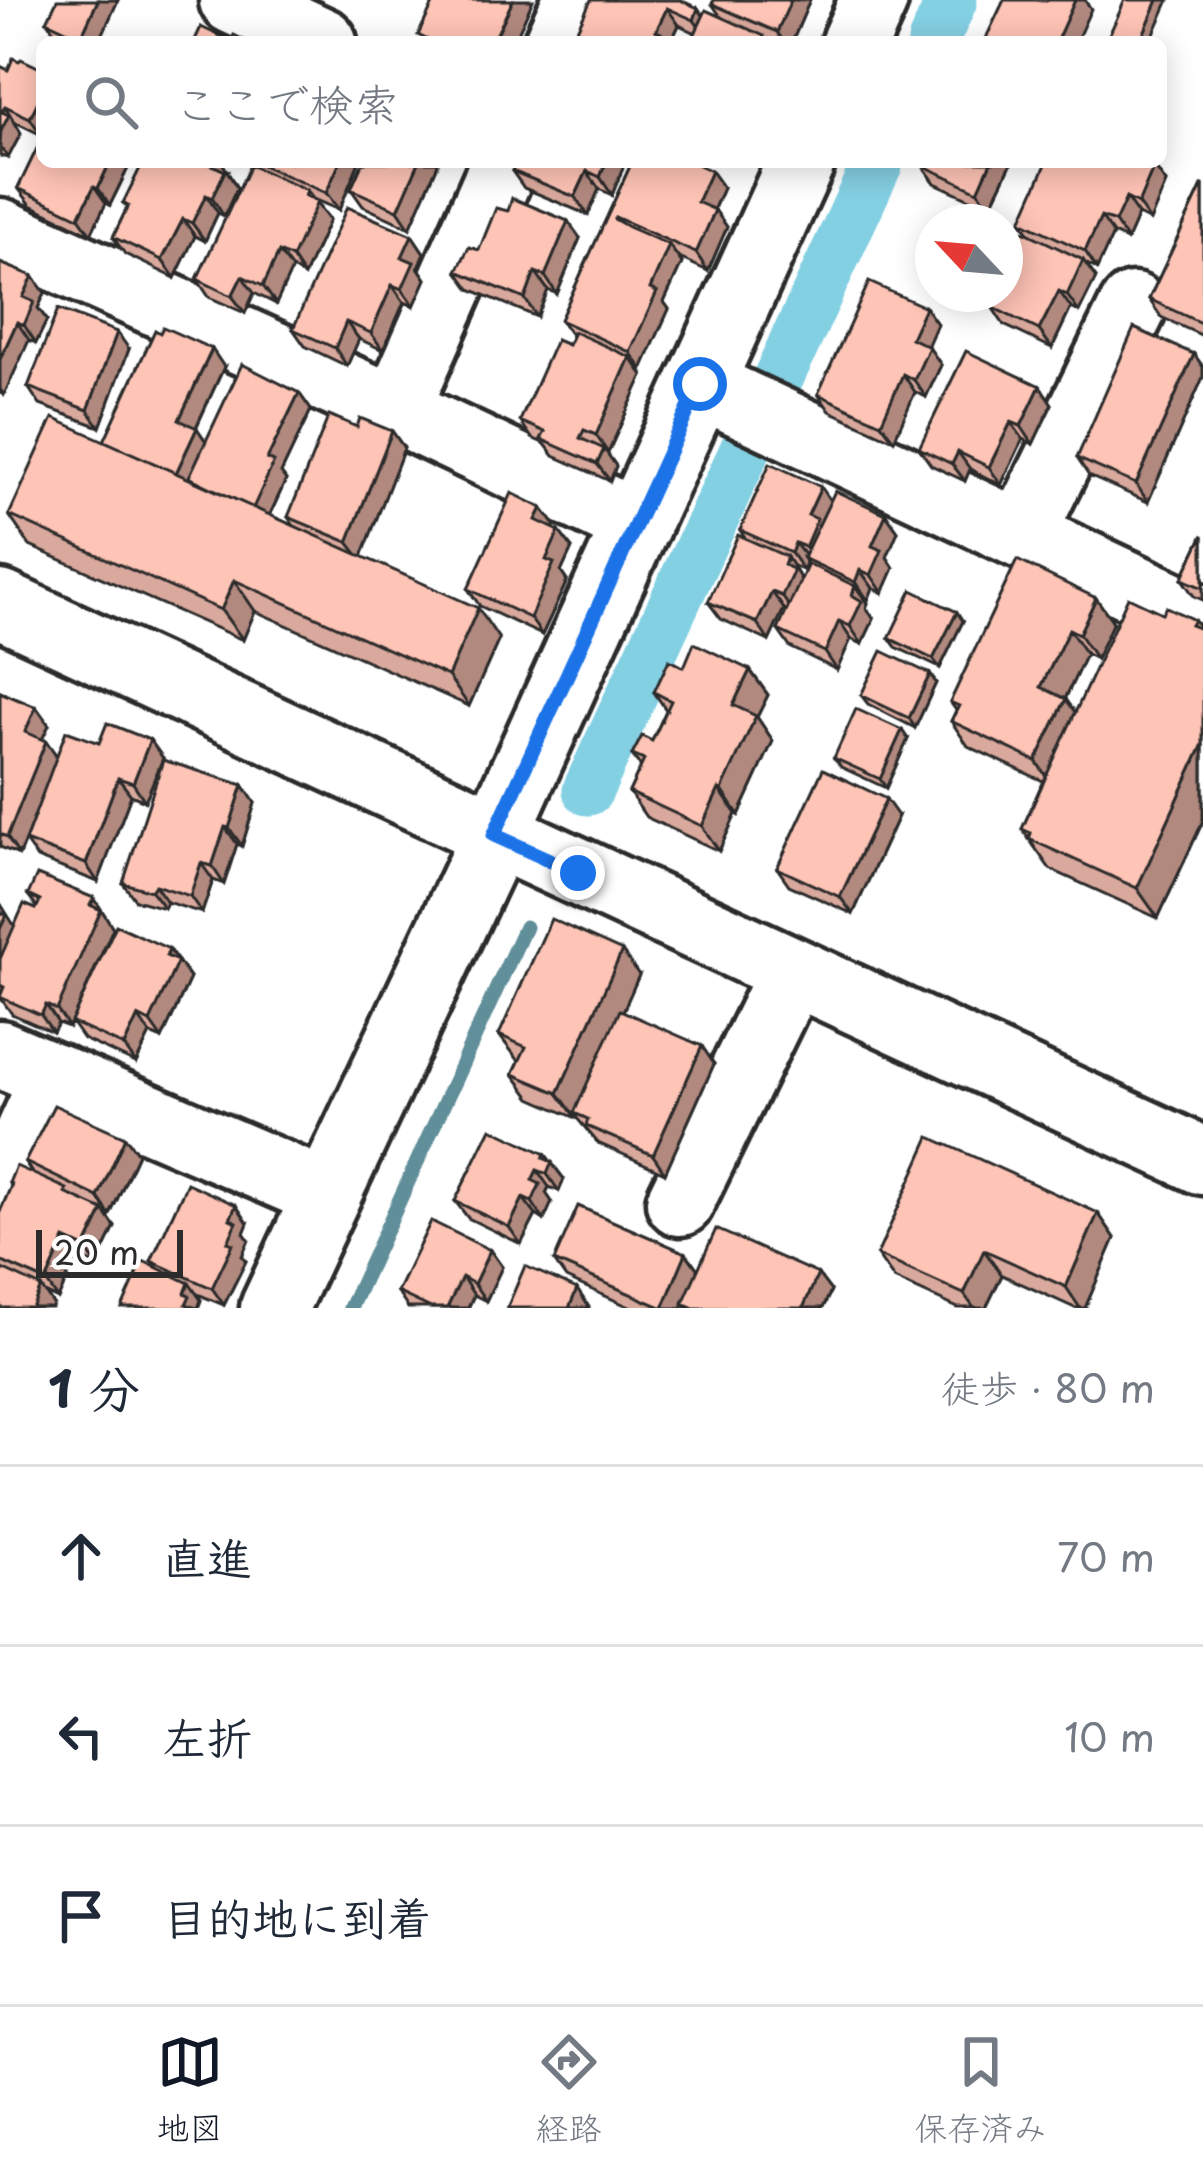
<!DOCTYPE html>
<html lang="ja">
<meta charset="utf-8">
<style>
:root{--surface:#fff;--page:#f6f6f7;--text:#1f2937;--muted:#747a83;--line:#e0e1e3;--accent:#111827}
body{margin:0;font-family:"Playpen Sans","Klee One",sans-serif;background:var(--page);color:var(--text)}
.compass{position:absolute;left:915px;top:204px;width:108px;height:108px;border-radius:50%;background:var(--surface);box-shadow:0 6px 30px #0003;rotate:296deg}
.scale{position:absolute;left:36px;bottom:30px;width:147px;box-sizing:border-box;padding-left:12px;border:6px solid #2b2b2b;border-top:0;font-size:33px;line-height:42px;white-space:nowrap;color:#2b2b2b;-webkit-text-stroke:9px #fff;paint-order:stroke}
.stop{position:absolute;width:36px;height:36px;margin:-27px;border:9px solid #1a73e8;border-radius:50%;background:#fff}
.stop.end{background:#1a73e8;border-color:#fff;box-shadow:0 3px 12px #0008}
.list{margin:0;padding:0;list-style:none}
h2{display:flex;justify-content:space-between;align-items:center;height:156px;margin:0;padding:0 48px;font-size:51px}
h2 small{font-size:39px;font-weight:400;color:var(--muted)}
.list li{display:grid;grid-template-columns:78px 1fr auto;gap:36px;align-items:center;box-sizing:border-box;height:180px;padding:0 48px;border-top:3px solid var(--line)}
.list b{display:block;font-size:45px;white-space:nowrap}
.list em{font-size:39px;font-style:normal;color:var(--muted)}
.icon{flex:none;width:66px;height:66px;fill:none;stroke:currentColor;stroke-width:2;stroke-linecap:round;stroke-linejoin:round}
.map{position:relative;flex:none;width:1203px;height:1308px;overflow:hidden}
.search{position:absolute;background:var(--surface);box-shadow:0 6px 30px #0003;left:36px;right:36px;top:36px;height:132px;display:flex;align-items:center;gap:30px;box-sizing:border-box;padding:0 42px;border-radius:18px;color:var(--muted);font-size:45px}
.sheet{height:696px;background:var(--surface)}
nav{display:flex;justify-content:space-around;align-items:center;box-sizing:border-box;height:168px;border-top:3px solid var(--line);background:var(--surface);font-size:33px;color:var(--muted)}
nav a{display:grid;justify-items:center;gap:6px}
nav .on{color:var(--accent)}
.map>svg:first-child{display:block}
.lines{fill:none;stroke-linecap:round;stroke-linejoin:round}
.stream{stroke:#608e99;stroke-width:15}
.canal{stroke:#84d0e3;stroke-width:51}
.minor-casing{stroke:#2b2b2b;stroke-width:75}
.minor{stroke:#fff;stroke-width:66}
.wall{fill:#daa99d;stroke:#2b2b2b;stroke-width:3;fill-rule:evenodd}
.shaded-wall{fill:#b2897f;stroke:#2b2b2b;stroke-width:3}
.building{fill:#fec4b6;stroke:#2b2b2b;stroke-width:3}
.route{stroke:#1a73e8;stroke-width:15}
</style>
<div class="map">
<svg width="1203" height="1308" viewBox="0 0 1203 1308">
<rect width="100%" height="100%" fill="#fff"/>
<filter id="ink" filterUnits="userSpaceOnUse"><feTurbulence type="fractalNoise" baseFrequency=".00833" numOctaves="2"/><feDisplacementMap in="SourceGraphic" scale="24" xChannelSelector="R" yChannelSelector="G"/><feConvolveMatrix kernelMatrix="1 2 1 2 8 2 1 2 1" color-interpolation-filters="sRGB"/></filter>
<g filter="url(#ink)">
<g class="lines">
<path class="stream" d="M350,1308L525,927"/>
<g class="canal">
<path d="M933,42L952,0"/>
<path d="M588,790L878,162"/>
</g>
<g class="minor-casing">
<g id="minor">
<path d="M233,0L323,42"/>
<path d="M558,42L577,0"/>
<path d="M855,42L874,0"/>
<path d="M0,232L396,410L637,524"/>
<path d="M700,384L1203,620"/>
<path d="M396,410L505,162"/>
<path d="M1022,534L1133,307"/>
<path d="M0,604L1203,1161"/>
<path d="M0,1054L326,1194"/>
<path d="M0,1198L55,1077"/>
<path d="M680,1202L792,972"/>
<path d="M274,1308L495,835L801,162"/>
</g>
</g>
<use href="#minor" class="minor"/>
</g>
<g class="wall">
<path d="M118,0L99,42H67L59,38L47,21Z"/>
<path d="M681,0L703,15L721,17L712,4L714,0H810L792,42H772L696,33L679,25L671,42H571Z"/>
<path d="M0,66L8,70L42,69V135L17,123L16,125L21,133L8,158L0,156Z"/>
<path d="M131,162L110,205L106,203L91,234L31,205L18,188Z"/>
<path d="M252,162H359L339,210L313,199L329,220L304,276L292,269L276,304L254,293L245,313L209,297L197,279L256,168Z"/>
<path d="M363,162H437L438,164L410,228L363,206L351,189Z"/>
<path d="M516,162H625L612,195L599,189L588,215L524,188L512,171Z"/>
<path d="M632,162L723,188L714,209L727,227L708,271L677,257L682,263L664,302L669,309L642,369L637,367L643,375L608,453L606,452L616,466L610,481L554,456L545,444L532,438L520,421L568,345L572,336L560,320Z"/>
<path d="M1012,162L990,208L935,183L922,165Z"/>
<path d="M1154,166L1166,183L1150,221L1138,215L1127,240L1113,234L1097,269L1085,263L1096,278L1079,312L1071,308L1052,348L1004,325L992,307L1030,234L1021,221Z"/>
<path d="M228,171L227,173L237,188L224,216L218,213L205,241L195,236L175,278L125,254L113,237L127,208L123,203Z"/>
<path d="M1203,184V336L1161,317L1149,299Z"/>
<path d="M508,211L580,238L557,294L548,290L537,317L470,289L457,271L479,250Z"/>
<path d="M412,235L424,253L418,267L426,279L414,306L404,302L383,350L359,339L347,366L305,346L293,329Z"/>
<path d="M0,263L45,293L38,308L47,320L36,343L29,340L4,395L0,393Z"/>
<path d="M925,307L937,324L927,346L941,365L926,397L915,392L894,440L830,411L818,394Z"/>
<path d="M129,349L100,427L40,405L28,387Z"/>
<path d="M1194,354L1203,367V377L1148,502L1089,476L1077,458Z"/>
<path d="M224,367L196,428L206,441L299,393L311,410L281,473L286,480L270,515L294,526L288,517L357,427L392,431L404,448L362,556L499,639L469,706L255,611L243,640L30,546L9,515L105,441Z"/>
<path d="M1040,386L1052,404L1033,444L1023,439L1001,485L970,469L965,481L931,465L919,448Z"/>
<path d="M821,487L831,501L886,514L898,531L887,557L894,568L883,593L873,588L868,600L864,598L868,603L866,608L874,619L862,644L851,639L837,670L790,647L778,630L787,610L784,609L769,641L721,619L708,602L745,538L740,530ZM806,563L808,565L801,580L793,566L803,570Z"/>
<path d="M555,525L553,528L572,548L561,572L567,581L542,635L480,606L468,589Z"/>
<path d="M1203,535V600L1194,596L1182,579Z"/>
<path d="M1096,598L1113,622L1096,659L1086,654L1065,699L1075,712L1162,613L1194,620L1203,630V821L1158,918L1050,869L1022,829L1043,781L968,746L951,721L956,710L950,702Z"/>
<path d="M963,621L940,668L896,647L889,638Z"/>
<path d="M684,667L750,670L768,695L757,717L773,741L739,815L736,814L719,851L646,817L629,792L641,767L632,755L652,741L666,710L654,692Z"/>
<path d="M930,674L936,683L915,728L868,704L861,695Z"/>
<path d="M0,692L36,707L49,725L42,739L46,741L57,756L99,743L163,758L145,801L131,795L98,882L37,858L25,841L29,830L19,855L0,847Z"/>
<path d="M908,739L886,788L841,767L834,758Z"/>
<path d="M243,785L255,803L242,846L237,844L224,884L213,880L202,913L167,902L164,908L135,900L123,883Z"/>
<path d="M898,816L853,914L789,885L777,868Z"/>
<path d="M28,895L94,898L113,928L83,996L169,949L190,978L162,1039L150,1034L136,1063L83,1039L71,1022L69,1027L58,1023L53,1032L12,1014L0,997V903L14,926L37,907Z"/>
<path d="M639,975L623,1011L714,1064L665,1173L598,1143L576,1117V1118L531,1098L513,1074L519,1061L499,1035Z"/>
<path d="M138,1154L110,1215L104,1212L115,1227L97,1265L77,1256L58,1299L45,1293L53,1304L0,1308V1212L11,1186L9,1183L32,1173L25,1162Z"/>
<path d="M545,1154L564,1179L559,1191L549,1187L546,1193L552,1202L544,1220L536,1215L521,1244L468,1218L455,1201Z"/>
<path d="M1098,1213L1115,1238L1085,1308H1075L1002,1275L986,1308H958L894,1279L877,1255Z"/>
<path d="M248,1223L244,1233L249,1240L242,1256L246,1261L224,1305L195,1293L201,1300L198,1308L151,1261Z"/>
<path d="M490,1250L502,1267L486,1301L474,1295L468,1308H408L397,1292Z"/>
<path d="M686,1253L698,1270L831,1291L823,1308H687L684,1304L682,1308H632L566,1278L554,1261Z"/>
</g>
<g class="shaded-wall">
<path d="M98,0H118L99,42H85L81,37Z"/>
<path d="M513,0H533L514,42H493Z"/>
<path d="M791,0H810L792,42H784L777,32Z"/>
<path d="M1075,0H1085L1091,9L1076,42H1056Z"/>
<path d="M1158,0H1169L1150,42H1140Z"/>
<path d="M667,8L679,25L671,42H657L656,31Z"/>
<path d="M698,8L711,26L706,37L694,20Z"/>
<path d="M42,93V136L30,118Z"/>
<path d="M5,106L21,133L8,158L0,147L2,112Z"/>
<path d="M110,162H131L110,205L98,188Z"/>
<path d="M210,162H222L237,188L224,216L212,198Z"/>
<path d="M340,162H359L339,210L326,193Z"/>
<path d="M419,162H437L438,164L410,228L398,210Z"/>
<path d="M606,162H625L612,195L600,177Z"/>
<path d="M991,162H1012L990,208L978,191Z"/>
<path d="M1154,166L1166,183L1150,221L1138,204Z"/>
<path d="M587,171L599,189L588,215L575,197Z"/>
<path d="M711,171L723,188L709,219L697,202Z"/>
<path d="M94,186L106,203L91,234L79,217Z"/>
<path d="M307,191L329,220L304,276L292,258Z"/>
<path d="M206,195L218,213L205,241L192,223Z"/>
<path d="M1126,198L1138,215L1127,240L1115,222Z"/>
<path d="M715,210L727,227L708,271L696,253Z"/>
<path d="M1101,217L1113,234L1097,269L1085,251Z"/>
<path d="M183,219L195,236L175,278L162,260Z"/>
<path d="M568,221L580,238L557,294L545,276Z"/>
<path d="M412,235L424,253L418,267L426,279L414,306L402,289V257Z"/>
<path d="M669,245L682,263L664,302L669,309L642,369L630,352L650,289Z"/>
<path d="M279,252L292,269L276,304L263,286Z"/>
<path d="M1083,260L1096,278L1079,312L1067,295Z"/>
<path d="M535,272L548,290L537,317L525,299Z"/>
<path d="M33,276L45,293L38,308L47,320L36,343L24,325L23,297Z"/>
<path d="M242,276L254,293L245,313L232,296Z"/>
<path d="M392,285L404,302L383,350L371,333Z"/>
<path d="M1059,291L1071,308L1052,348L1039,330Z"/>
<path d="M925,307L937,324L923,356L911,338Z"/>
<path d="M17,322L29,340L4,395L0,389V359Z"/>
<path d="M346,322L359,339L347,366L335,348Z"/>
<path d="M117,332L129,349L100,427L88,410Z"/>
<path d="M929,347L941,365L926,397L914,380Z"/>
<path d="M212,349L224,367L191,438L179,420Z"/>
<path d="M1194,354L1203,367V377L1148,502L1136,484Z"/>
<path d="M630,357L643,375L608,453L596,435Z"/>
<path d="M903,374L915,392L894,440L881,423Z"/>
<path d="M1040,386L1052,404L1033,444L1021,426Z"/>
<path d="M299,393L311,410L281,473L286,480L265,525L253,508L267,459Z"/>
<path d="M1011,422L1023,439L1001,485L989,467Z"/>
<path d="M197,428L209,446L189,477L192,482L176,473Z"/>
<path d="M392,431L404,448L361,559L348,542Z"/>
<path d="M604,449L616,466L610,481L597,464Z"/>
<path d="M958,452L970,469L965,481L952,464Z"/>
<path d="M821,487L833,505L817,564L805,547L808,515Z"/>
<path d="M542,508L555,525L548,538L536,520Z"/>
<path d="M886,514L898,531L887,557L894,568L883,593L871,575L872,546Z"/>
<path d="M559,531L572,548L561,572L567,581L542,635L530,618L546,560Z"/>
<path d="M795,543L808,560L803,558L806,563L803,570L791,553Z"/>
<path d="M787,557L806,588L794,614L782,596L784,565Z"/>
<path d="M860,570L873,588L868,600L855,582Z"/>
<path d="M234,580L255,611L243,640L221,610Z"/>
<path d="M855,586L868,603L866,608L874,619L862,644L850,626L852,595Z"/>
<path d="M772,592L784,609L769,641L757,623Z"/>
<path d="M1096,598L1113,622L1096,659L1079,634Z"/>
<path d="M478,608L499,639L469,706L448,676Z"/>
<path d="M957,612L963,621L940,668L933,659Z"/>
<path d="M839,621L851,639L837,670L825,652Z"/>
<path d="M1069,629L1086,654L1059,712L1041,687Z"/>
<path d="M750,670L768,695L757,717L773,741L739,815L722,790L733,705Z"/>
<path d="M930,674L936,683L915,728L909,718Z"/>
<path d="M1066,699L1083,724L1053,786L1036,761Z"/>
<path d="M36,707L49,725L37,750L25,732Z"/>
<path d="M902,730L908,739L886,788L880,779Z"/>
<path d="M150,740L163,758L145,801L133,783Z"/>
<path d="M46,741L58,759L19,855L7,837Z"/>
<path d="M1203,744V821L1158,918L1137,888Z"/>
<path d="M118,778L131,795L98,882L86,864Z"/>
<path d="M243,785L255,803L242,846L229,828Z"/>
<path d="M719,789L736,814L719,851L702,826Z"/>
<path d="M886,799L898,816L853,914L840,897Z"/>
<path d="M225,827L237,844L224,884L212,866Z"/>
<path d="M201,863L213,880L202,913L190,896Z"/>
<path d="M155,885L167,902L164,908L151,891Z"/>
<path d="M94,898L113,928L69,1027L57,1010Z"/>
<path d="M0,903L19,933L0,972Z"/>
<path d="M169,949L190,978L162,1039L150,1022Z"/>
<path d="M622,951L639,975L577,1115L574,1113L576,1118L558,1093Z"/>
<path d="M46,1005L58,1023L53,1032L41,1015Z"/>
<path d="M138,1016L150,1034L136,1063L124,1046Z"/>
<path d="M702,1046L714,1064L665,1173L653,1155Z"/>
<path d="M125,1137L138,1154L110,1215L98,1197Z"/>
<path d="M545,1154L564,1179L559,1191L547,1174L543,1158Z"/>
<path d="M537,1170L549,1187L546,1193L552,1202L544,1220L532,1202V1180Z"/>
<path d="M523,1198L536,1215L521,1244L509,1227Z"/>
<path d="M236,1205L248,1223L244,1233L249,1240L242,1256L246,1261L224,1305L212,1288L228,1242L230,1219Z"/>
<path d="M103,1210L115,1227L97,1265L85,1248Z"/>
<path d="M1098,1213L1115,1238L1085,1308H1080L1066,1287Z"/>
<path d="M65,1239L77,1256L58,1299L46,1281Z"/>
<path d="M490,1250L502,1267L486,1301L474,1284Z"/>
<path d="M984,1250L1002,1275L986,1308H974L964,1294Z"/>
<path d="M686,1253L699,1271L682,1308H663Z"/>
<path d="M818,1274L831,1291L823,1308H803Z"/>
<path d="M462,1277L474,1295L468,1308H447Z"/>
<path d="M189,1283L201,1300L198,1308H189L186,1304L185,1293Z"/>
<path d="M41,1287L53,1304L52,1308H32Z"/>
<path d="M577,1289L589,1307V1308H569Z"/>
</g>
<g class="building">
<path d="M57,0H98L81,37L47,21Z"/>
<path d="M435,0H513L493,42H432L418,35Z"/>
<path d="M591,0H680L698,8L694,20L667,8L656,31L661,33L657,42H571Z"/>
<path d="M714,0H791L777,32L712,4Z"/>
<path d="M1004,0H1075L1056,42H994L986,38Z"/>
<path d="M1125,0H1158L1140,42H1106Z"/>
<path d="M706,10L764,36L763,39L770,42H691Z"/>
<path d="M201,27L231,41L234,35L248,42H194Z"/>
<path d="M13,58L19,61L21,59L42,69V93L30,118L5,106L2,112L9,115L0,133V66L8,70Z"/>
<path d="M42,138V162H110L98,188L94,186L79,217L18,188Z"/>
<path d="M143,162H210V164L225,171L212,198L206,195L192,223L183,219L162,260L113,237L128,206L123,203Z"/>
<path d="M255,162H340L326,193Z"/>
<path d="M363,162H419L398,210L351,189Z"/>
<path d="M516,162H606L600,177L587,171L575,197L512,171Z"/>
<path d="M632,162H692L711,171L697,202L715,210L696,253L615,217L614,219L628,227L669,245L650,289L657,292L630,352L560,320Z"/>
<path d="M924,162H991L978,191L922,165Z"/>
<path d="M1047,162H1146L1154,166L1138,204L1126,198L1115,222L1101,217L1085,251L1021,221Z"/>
<path d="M250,165L307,191L305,196L317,202L292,258L279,252L263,286L242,276L232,296L197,279Z"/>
<path d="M1203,184V324L1149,299Z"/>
<path d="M512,198L568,221L545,276L535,272L525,299L457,271L469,247L479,250L496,208L508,211Z"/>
<path d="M347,207L412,235L402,257L414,262L402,289L392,285L371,333L346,322L335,348L293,329Z"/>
<path d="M1017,228L1083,260L1067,295L1059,291L1039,330L992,307L999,294H1005V253Z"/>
<path d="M0,263L33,276L23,297L34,302L24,325L17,322L0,359Z"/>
<path d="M869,282L925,307L911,338L929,347L914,380L903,374L881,423L818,394Z"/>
<path d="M58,309L117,332L88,410L28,387Z"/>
<path d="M163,327L212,349L179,420L197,428L176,473L104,441L155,330L160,333Z"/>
<path d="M1134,328L1194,354L1136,484L1077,458Z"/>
<path d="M574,332L630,357L596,435L584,430L580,438L604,449L597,464L541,439L545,432L520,421L556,340L568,345Z"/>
<path d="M966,351L1040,386L1021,426L1011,422L989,467L958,452L952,464L919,448Z"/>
<path d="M242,364L299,393L267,459L274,462L253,508L189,477Z"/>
<path d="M329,415L357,427L360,418L392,431L348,542L288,517Z"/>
<path d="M53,418L478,608L448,676L234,580L221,610L9,515Z"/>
<path d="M770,463L821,487L808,515L817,519L805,547L795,543L791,553L740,530Z"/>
<path d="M835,491L886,514L872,546L882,550L871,575L860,570L855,582L803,558Z"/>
<path d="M512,493L542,508L536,520L559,531L546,560L554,563L530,618L468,589Z"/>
<path d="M738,535L787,557L784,565L794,570L782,596L772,592L757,623L708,602Z"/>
<path d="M1203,535V588L1182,579Z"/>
<path d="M1017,560L1096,598L1079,634L1069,629L1041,687L1066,699L1036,761L951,721L959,706L950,702Z"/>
<path d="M808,564L855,586L852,595L862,601L850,626L839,621L825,652L778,630Z"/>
<path d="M912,590L957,612L933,659L889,638Z"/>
<path d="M1128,597L1162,613L1166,607L1194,620L1191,625L1203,630V744L1137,888L1029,839L1031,833L1022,829Z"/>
<path d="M694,643L750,670L733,705L756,716L722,790L719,789L702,826L629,792L644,760L632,755L642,736L652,741L671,701L654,692L669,660L684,667Z"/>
<path d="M882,651L930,674L909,718L861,695Z"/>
<path d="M0,692L36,707L25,732L46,741L7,837L0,834Z"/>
<path d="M856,709L902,730L880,779L834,758Z"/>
<path d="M107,723L150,740L133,783L118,778L86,864L25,841L66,731L99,743Z"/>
<path d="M163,760L243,785L229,828L225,827L212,866L201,863L190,896L155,885L151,891L123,883Z"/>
<path d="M823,769L886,799L840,897L777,868Z"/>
<path d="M37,875L94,898L90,905L101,910L57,1010L46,1005L41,1015L0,997L4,987L0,985V959L24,904L36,909L40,901L28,895Z"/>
<path d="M0,912L7,915L0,929Z"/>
<path d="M551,919L622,951L558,1093L513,1074L526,1047L499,1035Z"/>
<path d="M116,925L169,949L166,956L178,961L150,1022L138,1016L124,1046L71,1022Z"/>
<path d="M620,1010L702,1046L653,1155L586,1126L588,1119L574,1113Z"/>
<path d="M54,1105L125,1137L98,1197L25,1162Z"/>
<path d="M491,1128L545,1154L543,1158L552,1162L547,1174L537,1170L532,1180L540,1184L532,1202L523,1198L509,1227L455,1201Z"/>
<path d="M930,1137L1098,1213L1066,1287L984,1250L964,1294L877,1255Z"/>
<path d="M16,1166L67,1189L65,1193L103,1210L85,1248L65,1239L46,1281L0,1261V1212L12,1184L9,1183Z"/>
<path d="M187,1183L236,1205L230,1219L237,1222L228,1242L233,1244L212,1288L151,1261Z"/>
<path d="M578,1206L686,1253L663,1308L554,1261Z"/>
<path d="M431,1221L490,1250L474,1284L462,1277L447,1308H431L397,1292Z"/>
<path d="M716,1229L818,1274L803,1308H694L683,1303Z"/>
<path d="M143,1261L189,1283L185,1293L190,1296L186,1304L196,1308H122Z"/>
<path d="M525,1266L577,1289L569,1308H507Z"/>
<path d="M0,1268L41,1287L32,1308H0Z"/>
</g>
</g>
<g class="lines" filter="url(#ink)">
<path class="route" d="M578,873L494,835L700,384"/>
</g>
</svg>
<svg class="compass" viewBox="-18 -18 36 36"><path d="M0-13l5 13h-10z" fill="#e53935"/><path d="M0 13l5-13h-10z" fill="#747a83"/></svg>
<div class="scale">20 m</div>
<div class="stop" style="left:700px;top:384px"></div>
<div class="stop end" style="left:578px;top:873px"></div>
<div class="search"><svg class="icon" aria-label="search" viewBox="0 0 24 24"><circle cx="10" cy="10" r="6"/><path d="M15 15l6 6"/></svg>ここで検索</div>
</div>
<section class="sheet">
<h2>1 分<small>徒歩 · 80 m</small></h2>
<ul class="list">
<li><svg class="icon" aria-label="ahead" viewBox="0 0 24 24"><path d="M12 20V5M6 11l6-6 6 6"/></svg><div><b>直進</b></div><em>70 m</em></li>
<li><svg class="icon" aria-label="left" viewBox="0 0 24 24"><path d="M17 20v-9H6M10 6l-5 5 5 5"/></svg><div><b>左折</b></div><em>10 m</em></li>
<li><svg class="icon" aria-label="arrive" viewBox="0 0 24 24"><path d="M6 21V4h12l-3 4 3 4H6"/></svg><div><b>目的地に到着</b></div></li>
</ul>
</section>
<nav>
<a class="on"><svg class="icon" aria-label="map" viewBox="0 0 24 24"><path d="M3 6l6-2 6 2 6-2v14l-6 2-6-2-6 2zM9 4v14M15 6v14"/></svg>地図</a>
<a><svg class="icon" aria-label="directions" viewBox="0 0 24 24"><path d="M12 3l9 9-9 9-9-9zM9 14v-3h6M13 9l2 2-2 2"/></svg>経路</a>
<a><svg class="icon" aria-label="saved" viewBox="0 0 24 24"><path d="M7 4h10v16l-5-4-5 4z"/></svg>保存済み</a>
</nav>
